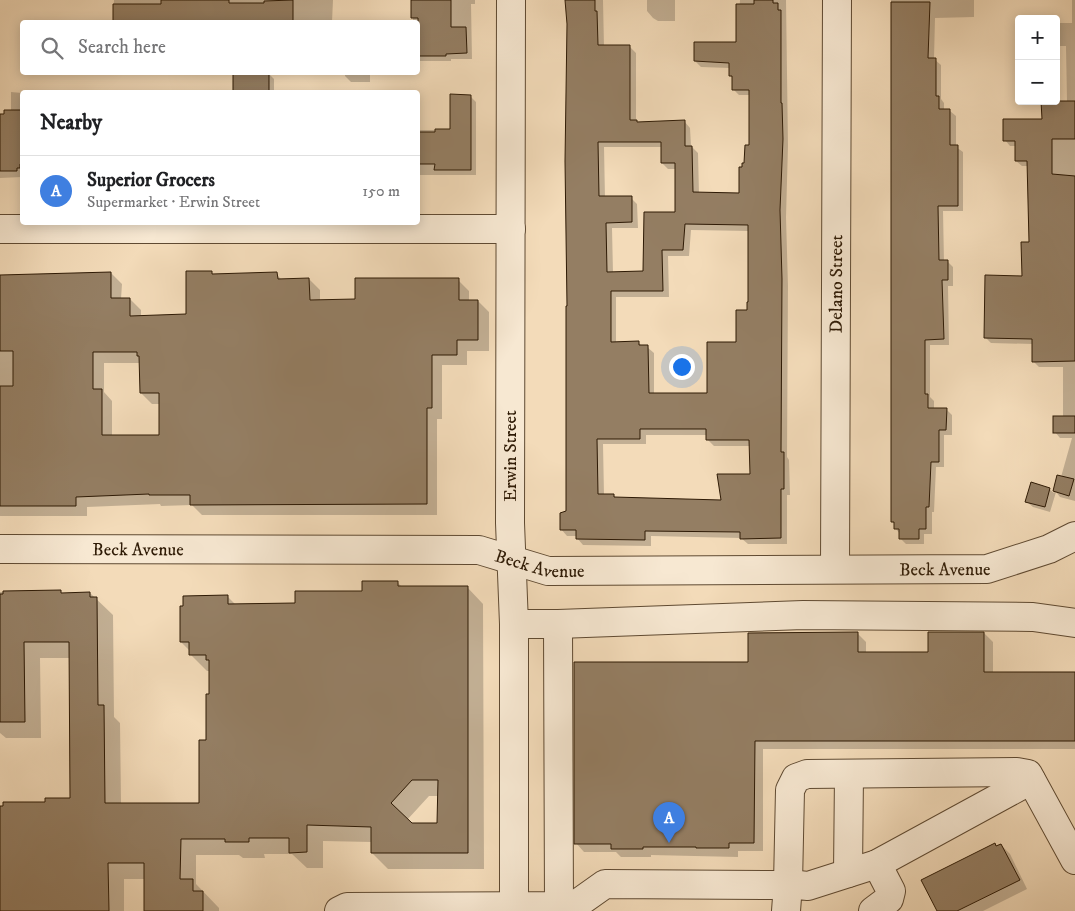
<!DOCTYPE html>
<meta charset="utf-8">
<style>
:root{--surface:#fff;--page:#f6f6f6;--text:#202124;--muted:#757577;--line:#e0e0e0;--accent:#db2777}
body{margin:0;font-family:"IM FELL DW Pica",serif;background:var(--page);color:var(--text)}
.controls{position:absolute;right:15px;top:15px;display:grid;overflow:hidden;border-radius:5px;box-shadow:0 2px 12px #0003}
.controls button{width:45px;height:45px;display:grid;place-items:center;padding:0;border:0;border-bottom:1px solid var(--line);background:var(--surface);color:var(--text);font:25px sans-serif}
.you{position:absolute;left:681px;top:366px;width:18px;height:18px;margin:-12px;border:4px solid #fff;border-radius:50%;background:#1a73e8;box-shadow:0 0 0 8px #1a73e833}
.badge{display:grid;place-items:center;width:32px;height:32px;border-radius:50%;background:var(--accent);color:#fff;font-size:16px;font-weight:700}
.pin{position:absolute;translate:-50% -41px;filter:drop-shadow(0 1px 2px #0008)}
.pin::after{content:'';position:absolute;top:26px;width:18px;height:15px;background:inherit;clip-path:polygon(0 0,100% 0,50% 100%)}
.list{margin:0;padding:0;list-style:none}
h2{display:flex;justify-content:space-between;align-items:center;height:65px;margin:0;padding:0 20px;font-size:21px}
h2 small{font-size:16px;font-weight:400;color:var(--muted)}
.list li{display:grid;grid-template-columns:32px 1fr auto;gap:15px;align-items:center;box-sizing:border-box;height:70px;padding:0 20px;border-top:1px solid var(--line)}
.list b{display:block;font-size:19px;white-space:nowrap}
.list p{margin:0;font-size:16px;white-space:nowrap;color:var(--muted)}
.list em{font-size:16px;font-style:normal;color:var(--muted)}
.icon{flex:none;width:28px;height:28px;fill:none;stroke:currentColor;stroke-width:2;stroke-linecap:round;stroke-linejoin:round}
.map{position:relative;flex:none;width:1075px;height:911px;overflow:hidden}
.search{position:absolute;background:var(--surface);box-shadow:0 2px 12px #0003;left:20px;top:20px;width:400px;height:55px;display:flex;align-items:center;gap:12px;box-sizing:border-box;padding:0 18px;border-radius:5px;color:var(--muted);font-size:19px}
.panel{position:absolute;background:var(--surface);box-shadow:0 2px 12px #0003;left:20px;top:90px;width:400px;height:135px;border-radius:5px}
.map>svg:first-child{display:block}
.shadow{fill:#0003;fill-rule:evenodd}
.building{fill:#947e63;stroke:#2e1a05;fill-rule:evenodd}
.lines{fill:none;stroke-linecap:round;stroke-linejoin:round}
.minor-casing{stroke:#5f4a32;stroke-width:30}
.minor{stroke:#f7e8d2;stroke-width:28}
.labels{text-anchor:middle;stroke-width:4;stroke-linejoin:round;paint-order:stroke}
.street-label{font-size:18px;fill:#2e1a05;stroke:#f7e8d2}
</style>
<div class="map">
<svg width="1075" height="911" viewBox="0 0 1075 911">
<rect width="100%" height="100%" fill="#f3dbb9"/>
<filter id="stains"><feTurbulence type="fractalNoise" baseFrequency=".004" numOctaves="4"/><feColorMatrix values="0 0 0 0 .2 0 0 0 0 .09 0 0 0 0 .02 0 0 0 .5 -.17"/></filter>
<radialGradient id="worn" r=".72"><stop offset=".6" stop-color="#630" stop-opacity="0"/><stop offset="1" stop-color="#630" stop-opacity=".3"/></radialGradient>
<g class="shadow">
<path d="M114,0H333L332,22H287V20H258V22H113Z"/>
<path d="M413,0H475V4H471L472,59H451V61H419L418,22H413Z"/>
<path d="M567,0H603L604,47H630L636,53V121L638,123L684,121L690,128L691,146L698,153L699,194L741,195L745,164L750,146V95H739L733,89V78L730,76V68L701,67L695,61L737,43L740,0H786L788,146L786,217L788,286L787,457L789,460L790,495H787V544H748L741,538L651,536V546L583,545L577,538V536H567L561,529L568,512V24ZM604,147H662V163L668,169H676L677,213L644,273H613L612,228H638L637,204L631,198H605ZM691,230L750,231L748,311L737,343L708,394H654V353L647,347H643L638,342L616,343V297H669L668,256H689ZM646,435H708V440L714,446H750L751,476L723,501L616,498L613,495H604L603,444H646Z"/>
<path d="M647,0H675V21H658L653,18L647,11Z"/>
<path d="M891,0H974V17L935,18L934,59L941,65V99L944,103V111H950L956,116V147L963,152V211H943L944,262H948L953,267V286H948L949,345H930V397L934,401V409H946L952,415V435H944V467H936L934,512H932V534H924V544H906L900,538V534L896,529V525L892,522Z"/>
<path d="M1072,0H1075V501L1060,497L1056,492L1050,512L1033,507L1027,502L1049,489L1054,493L1058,476L1061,477L1072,438H1060L1055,432L1063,418V367H1039L1033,361V344L991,343L985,337L1023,277L1030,243L1028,166H1022L1016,161V146H1010L1005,140L1043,120L1067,102L1066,46H1056V23H1072Z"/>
<path d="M345,72H370V82H351L345,76Z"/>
<path d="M234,73H268L274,79V92H234Z"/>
<path d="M11,92L22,93V177L0,178V115H6L11,111Z"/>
<path d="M470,96L476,102V175H418V120V130H451Z"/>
<path d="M211,272L214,275L276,274L282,280L309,279L320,290V301L356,300L458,280L469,291V301H478L489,312V351H467V365H442V419H437V515H202L192,505L161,506L160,504L87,507V516H0V276L111,273L122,284L121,299H130L141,310V317L188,315ZM104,363H141V393L152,404H160V436H112V401L104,392Z"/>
<path d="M398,583L402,587H467L483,604L484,869H388L372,853V842L323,841V868H307L292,854H264L265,858H243L239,855H196V884L219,908V911H145V879H124V911H0V807L72,800L70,658H40L41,738H6L0,733V592H60L63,594L90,593L113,615L114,717L120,723L121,804H200L207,741L210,695V671H207L190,654V651L181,642L227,596L236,605H297L364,592ZM429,796H439L438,825H412L407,820Z"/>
<path d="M984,633L993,642V673H1075V749H763V851H738V857L651,855V857H621L616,852H584L576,843L749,663L858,634L866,642V653H929Z"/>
<path d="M1001,845L1010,854L1027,889L983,911H938Z"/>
</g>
<g class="building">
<path d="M161,0H229V3H264V1L293,0V22H113V4H161Z"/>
<path d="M411,0H451V27H466L467,53L446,54V56H418V18H411Z"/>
<path d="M565,0H595V11H597L598,45H630V120H637V122L685,120V146H692L693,192L739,193V167H742V163H744L745,145H749V90H732V76H729V63L694,61V42H736V4H754V0H773V3H778V10H781V103H782L783,139L780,210L782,279L781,452H784V489H781V538L740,539V532L645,531V540L576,539V530H560V513L566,511V306H567L565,161L567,24ZM598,142H661V163H675V212H644L643,271L607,272L606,223L632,222V196H599ZM685,224L748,225V302H747V310H736V342H707V393H649L648,345H639V341L611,342V291H663L662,250H683ZM640,429H706V440H749L750,474H717L721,500L614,497V494H598L597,439H640Z"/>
<path d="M891,2H930L928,58H936V96H939V109H950V145H958V206H938L939,260H948V280H942L944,339L925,340V394H928V408H947L946,430H939V462H931L929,507H926V529H919V539H899V529H894V522H891Z"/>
<rect x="233" y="72" width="36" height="20"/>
<path d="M450,94L471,95V170H434L435,164H418V132H435V129H450Z"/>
<path d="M1041,101H1075V139H1052V174L1075,176V361L1032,362V339L984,338L985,275L1022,276L1021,242H1029L1027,161H1015V141H1003V119H1042Z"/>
<path d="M4,110H22V164H20V168H17V171H0V114H4Z"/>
<path d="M186,271H212V274L277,272L278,279L309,278L310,300L355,299V278H459V300H478V340H457V355H432V408H427V504L190,505V495H149V494L76,497V506H0V386H13V351H0V275L111,272V298H130V316L186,314ZM93,352H137V356H139L140,393H159V435H102V389H93Z"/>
<rect x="1053" y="416" width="22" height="17"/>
<path d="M1057,475L1074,479L1069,496L1053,491Z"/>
<path d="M1031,482L1050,488L1045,507L1025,502Z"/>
<path d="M362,581H398V586H468V853H371V827L307,825V852L289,853V838H249V842H225V839H181L180,879H193V891H203V911H144V863H108L109,911H0V806H3V802H45V798H70L69,642H24L25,722H0V594H3V591L61,590V593L90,592V597H97L98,705H104L105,803H199V740H206V694H209V660H206V655H189V642H180V606H183V596L228,595V604L295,603V591H362ZM412,780H438L437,823H412L391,803Z"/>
<path d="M858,632V652H928V632H984V672H1075V741H755L754,843H729V848H696V847H643V849H611V844H574V662H748V633Z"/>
<path d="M995,843L996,846L1001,844L1020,880L957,911H937L921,880Z"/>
</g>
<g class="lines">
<g class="minor-casing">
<g id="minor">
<path d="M511,0L510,523L514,624V911"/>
<path d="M0,229H511"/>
<path id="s1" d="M0,549L479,550L548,571L987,569L1049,549L1075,536"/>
<path id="s2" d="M835,569L837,0"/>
<path d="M514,624H558L803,615L1033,617L1075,623"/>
<path d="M558,624L559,907"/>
<path d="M848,873L849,774"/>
<path d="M339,911L347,907L574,906L605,884L771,885L788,884L790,790L796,778L807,774L1017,772L1028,774L1075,860"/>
<path d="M786,911L788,884L808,886L877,864L1031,780"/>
<path d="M873,911L889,899L891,891L877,864"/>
</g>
</g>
<use href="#minor" class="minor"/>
</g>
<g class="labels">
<g class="street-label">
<text dy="6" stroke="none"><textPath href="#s2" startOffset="285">Delano Street</textPath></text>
<text transform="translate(510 456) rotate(-90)" y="6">Erwin Street</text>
<text dy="6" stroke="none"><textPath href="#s1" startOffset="138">Beck Avenue</textPath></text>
<text dy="6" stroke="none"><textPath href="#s1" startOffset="542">Beck Avenue</textPath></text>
<text dy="6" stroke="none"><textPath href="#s1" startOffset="948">Beck Avenue</textPath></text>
</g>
</g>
<rect width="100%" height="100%" filter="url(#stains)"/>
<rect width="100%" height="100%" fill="url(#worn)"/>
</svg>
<div class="controls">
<button>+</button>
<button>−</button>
</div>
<div class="you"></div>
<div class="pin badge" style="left:669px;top:843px;background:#3f7fe0">A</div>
<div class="search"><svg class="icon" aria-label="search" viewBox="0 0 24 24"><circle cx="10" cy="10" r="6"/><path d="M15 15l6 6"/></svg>Search here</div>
<section class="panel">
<h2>Nearby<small></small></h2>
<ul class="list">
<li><span class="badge" style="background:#3f7fe0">A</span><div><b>Superior Grocers</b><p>Supermarket · Erwin Street</p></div><em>150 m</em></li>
</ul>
</section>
</div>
